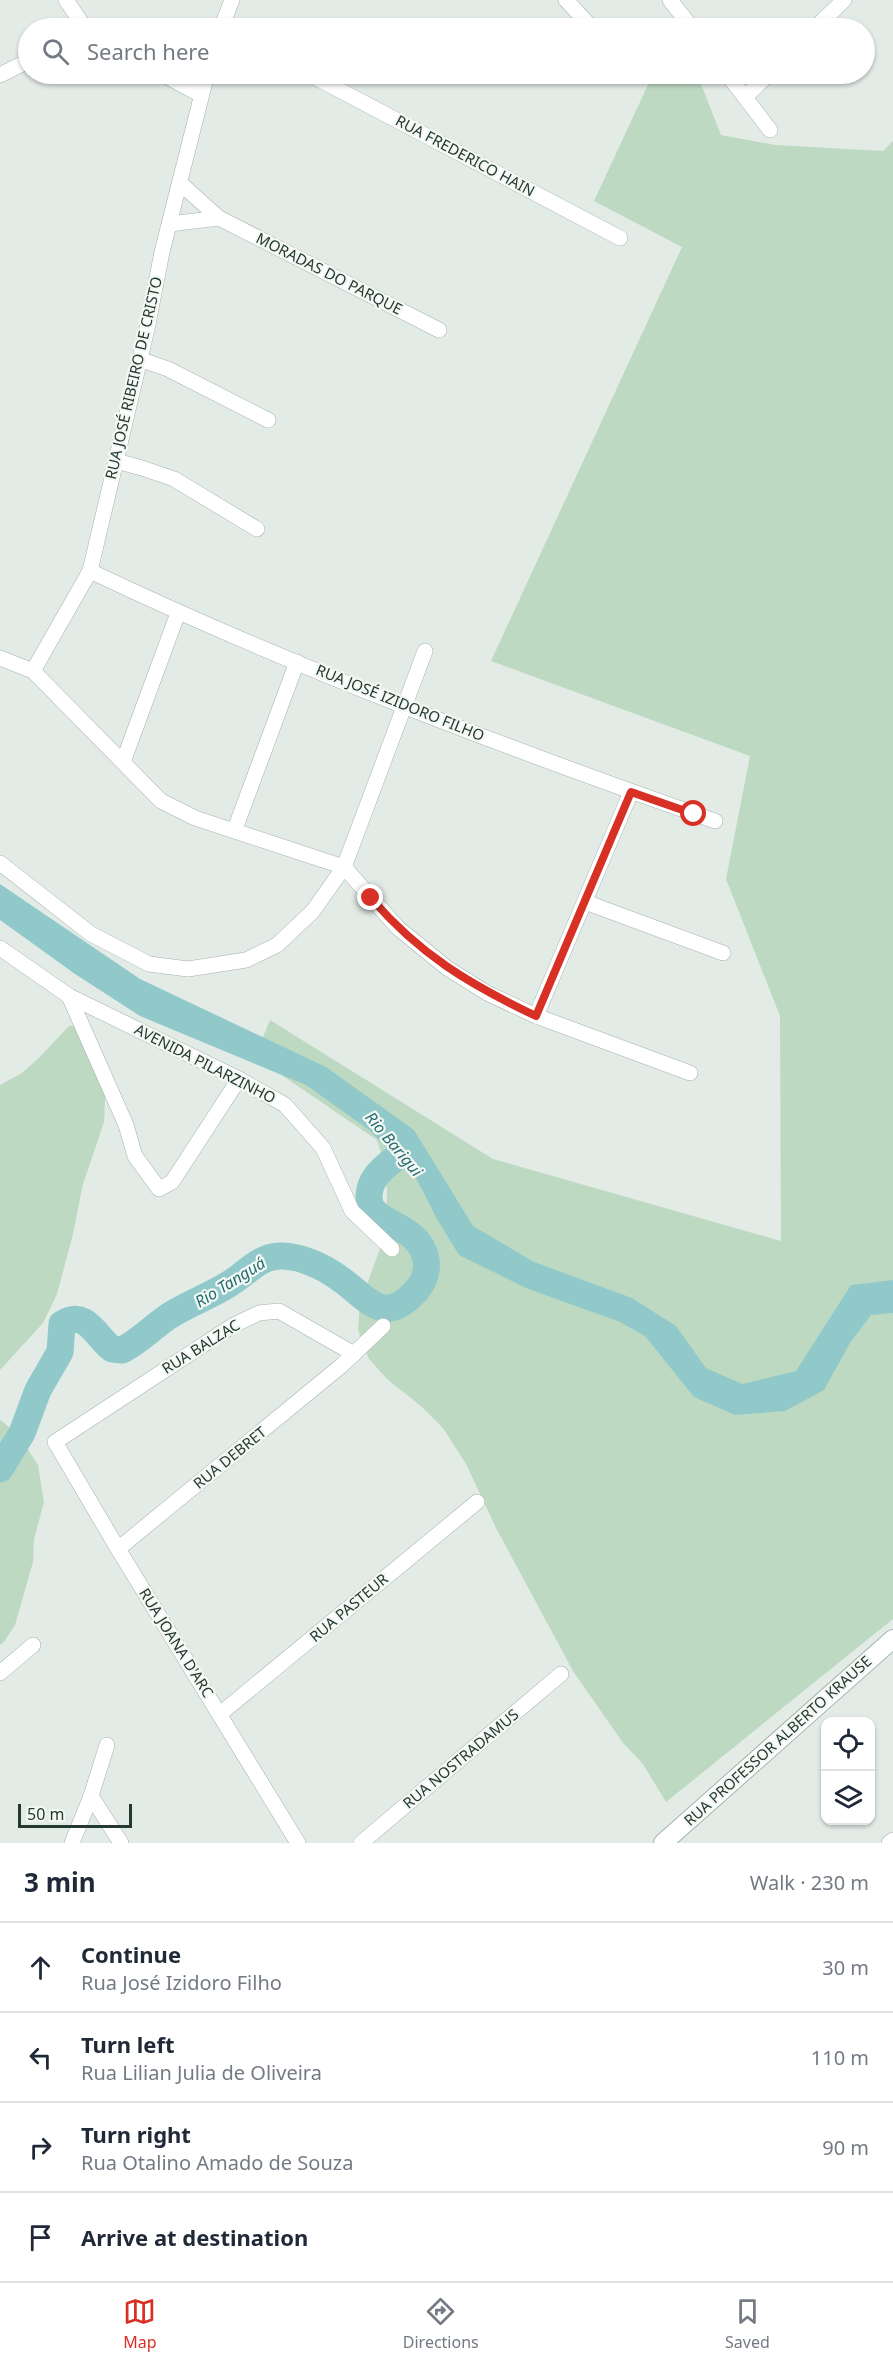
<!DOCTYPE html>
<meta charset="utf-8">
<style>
:root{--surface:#fff;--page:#f6f6f7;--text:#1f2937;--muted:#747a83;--line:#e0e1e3;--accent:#d93025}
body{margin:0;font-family:"Noto Sans",sans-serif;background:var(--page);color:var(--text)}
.controls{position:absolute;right:18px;bottom:18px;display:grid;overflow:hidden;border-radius:12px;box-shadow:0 2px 4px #0004}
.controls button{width:54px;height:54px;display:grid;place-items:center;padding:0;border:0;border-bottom:2px solid var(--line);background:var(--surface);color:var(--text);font:30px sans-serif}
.scale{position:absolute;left:18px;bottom:15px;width:114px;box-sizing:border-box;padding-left:6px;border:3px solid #243a31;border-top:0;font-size:16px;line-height:21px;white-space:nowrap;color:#243a31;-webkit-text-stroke:4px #f3f8f4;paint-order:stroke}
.stop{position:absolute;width:18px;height:18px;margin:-14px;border:4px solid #d93025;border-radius:50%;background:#fff}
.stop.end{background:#d93025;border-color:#fff;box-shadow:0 2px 6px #0008}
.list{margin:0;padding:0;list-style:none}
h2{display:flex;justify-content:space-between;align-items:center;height:78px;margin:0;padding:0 24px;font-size:26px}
h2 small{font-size:20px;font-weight:400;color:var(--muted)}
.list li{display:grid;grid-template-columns:39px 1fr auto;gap:18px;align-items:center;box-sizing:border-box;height:90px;padding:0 24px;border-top:2px solid var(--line)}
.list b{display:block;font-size:22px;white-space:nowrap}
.list p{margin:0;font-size:20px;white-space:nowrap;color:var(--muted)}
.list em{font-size:20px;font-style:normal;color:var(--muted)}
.icon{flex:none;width:33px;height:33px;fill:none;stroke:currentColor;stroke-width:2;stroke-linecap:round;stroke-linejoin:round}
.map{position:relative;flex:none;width:893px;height:1843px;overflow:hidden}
.search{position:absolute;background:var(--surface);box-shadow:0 2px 4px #0004;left:18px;right:18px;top:18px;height:66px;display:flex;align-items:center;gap:15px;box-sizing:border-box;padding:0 21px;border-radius:33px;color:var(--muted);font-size:22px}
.sheet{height:438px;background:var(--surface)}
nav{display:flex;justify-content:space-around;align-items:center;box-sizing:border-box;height:84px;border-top:2px solid var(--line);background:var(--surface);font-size:16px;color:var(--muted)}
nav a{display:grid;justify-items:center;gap:3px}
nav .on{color:var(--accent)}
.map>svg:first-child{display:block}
.green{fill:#bed9c2}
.water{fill:#91c9ca}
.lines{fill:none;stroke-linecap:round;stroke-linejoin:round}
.river{stroke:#91c9ca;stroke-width:27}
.street-casing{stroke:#a6b2ac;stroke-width:16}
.secondary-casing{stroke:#a2b5ac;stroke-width:20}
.street{stroke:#fff;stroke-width:15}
.secondary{stroke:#fff;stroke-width:18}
.route{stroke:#d93025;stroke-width:8}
.labels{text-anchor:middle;stroke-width:4.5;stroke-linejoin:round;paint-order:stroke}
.street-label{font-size:15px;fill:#243a31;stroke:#f3f8f4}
.water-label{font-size:16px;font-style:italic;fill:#256d6f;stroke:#f3f8f4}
</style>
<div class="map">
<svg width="893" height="1843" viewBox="0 0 893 1843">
<rect width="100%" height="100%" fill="#e3ebe6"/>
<g class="green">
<path d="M653,74H697L721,135L775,145L883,151L893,141V1619L666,1802L643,1764L623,1743L573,1671L496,1528L466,1464L443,1428L422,1407L387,1379L369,1359L358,1330L360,1303L380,1249L386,1219L387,1192L385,1165L377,1140L255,1057L270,1020L493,1159L781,1241L780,1016L726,879L750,756L491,661L682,247L594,201Z"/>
<path d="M89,1023L103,1055L106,1082L104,1122L83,1184L73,1234L57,1294L43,1323L0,1370V1085L22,1073L39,1058L69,1026Z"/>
<path d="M0,1420L17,1433L38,1465L44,1502L34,1539L33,1562L15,1625L4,1642L0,1645Z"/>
</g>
<path class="water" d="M0,884L140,979L326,1067L414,1130L473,1226L534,1262L632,1298L676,1326L706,1368L742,1384L796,1371L851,1285L893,1280V1313L871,1315L850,1343L824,1390L785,1411L735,1415L694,1397L645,1336L620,1322L526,1288L459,1255L437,1219L414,1174L369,1130L306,1085L140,1016L75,974L0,920Z"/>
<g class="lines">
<path class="river" d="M0,1469L22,1433L38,1390L60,1352L62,1324C86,1308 96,1337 112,1349L122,1350C137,1343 154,1326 169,1316C188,1304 210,1296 229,1284C246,1274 259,1256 280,1256C299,1255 324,1267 339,1278C366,1296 382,1327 414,1293C423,1284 428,1272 426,1260C420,1222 368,1226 369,1197C369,1175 388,1165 403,1152"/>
<g class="street-casing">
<g id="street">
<path d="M66,0L85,28"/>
<path d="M566,0L592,28"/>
<path d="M670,0L692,28"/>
<path d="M221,28L232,0"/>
<path d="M815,28L844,0"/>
<path d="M162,74L201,95"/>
<path d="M309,74L620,238"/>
<path d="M727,74L770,130"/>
<path d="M0,75L28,61"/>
<path d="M745,97L769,74"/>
<path d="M180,183L219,218L439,330"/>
<path d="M170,224L219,218"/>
<path d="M139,359L168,369L268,420"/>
<path d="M116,461L142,468L174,479L257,529"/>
<path d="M90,571C292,667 504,747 715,821"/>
<path d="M0,658L33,671L161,801L195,818L344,867L398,928L447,968L487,993L536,1016L690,1073"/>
<path d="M33,671L90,571L147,329L162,252L207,74"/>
<path d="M123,762L178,613"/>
<path d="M235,829L297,662"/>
<path d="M0,863L91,934L149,964L188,969L246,960L277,945L313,911L344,867L425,651"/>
<path d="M585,902L723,953"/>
<path d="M0,948L69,996L239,1079L285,1105L323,1148L352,1211L392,1249"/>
<path d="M69,996L126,1125L135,1156L159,1189L172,1182L239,1079"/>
<path d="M536,1016L631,792"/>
<path d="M118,1549L341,1366L383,1326"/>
<path d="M0,1673L33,1645"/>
<path d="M220,1714L477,1502"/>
<path d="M91,1796L121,1843"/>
<path d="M72,1843L91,1796L107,1745"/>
<path d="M298,1843L118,1549L55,1442L232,1326L259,1313L279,1311L354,1354"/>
<path d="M361,1843L561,1674"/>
<path d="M889,1843L893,1840"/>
</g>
</g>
<g class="secondary-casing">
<path id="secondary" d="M663,1843L893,1639"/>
</g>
<use href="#street" class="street"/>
<use href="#secondary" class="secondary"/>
</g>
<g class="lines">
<path class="route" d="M371,898C420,955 469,984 536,1016L631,792L694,814"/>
</g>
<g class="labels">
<g class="street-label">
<text transform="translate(465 156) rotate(28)" y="5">RUA FREDERICO HAIN</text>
<text transform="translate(329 274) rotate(27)" y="5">MORADAS DO PARQUE</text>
<text transform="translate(134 378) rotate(-77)" y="5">RUA JOSÉ RIBEIRO DE CRISTO</text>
<text transform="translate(400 703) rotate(22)" y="5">RUA JOSÉ IZIDORO FILHO</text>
<text transform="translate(205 1064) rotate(27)" y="5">AVENIDA PILARZINHO</text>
<text transform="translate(201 1347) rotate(-32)" y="5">RUA BALZAC</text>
<text transform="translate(230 1458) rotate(-39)" y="5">RUA DEBRET</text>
<text transform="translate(349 1608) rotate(-40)" y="5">RUA PASTEUR</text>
<text transform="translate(176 1643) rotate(58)" y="5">RUA JOANA D'ARC</text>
<text transform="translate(778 1741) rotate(-42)" y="5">RUA PROFESSOR ALBERTO KRAUSE</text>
<text transform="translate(461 1759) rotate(-40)" y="5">RUA NOSTRADAMUS</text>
</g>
<g class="water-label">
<text transform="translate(394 1144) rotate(50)" y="6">Rio Barigui</text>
<text transform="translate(230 1282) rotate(-32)" y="6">Rio Tanguá</text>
</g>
</g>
</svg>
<div class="controls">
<button><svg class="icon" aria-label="locate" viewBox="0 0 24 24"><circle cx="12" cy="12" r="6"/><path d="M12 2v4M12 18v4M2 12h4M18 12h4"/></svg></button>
<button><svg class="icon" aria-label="layers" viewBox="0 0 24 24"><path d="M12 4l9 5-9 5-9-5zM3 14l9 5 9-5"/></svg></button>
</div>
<div class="scale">50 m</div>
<div class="stop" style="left:694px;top:814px"></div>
<div class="stop end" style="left:371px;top:898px"></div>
<div class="search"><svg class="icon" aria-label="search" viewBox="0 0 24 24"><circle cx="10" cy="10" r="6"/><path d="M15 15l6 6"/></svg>Search here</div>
</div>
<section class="sheet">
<h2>3 min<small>Walk · 230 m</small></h2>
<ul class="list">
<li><svg class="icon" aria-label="ahead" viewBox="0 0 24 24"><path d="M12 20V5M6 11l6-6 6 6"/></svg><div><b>Continue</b><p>Rua José Izidoro Filho</p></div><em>30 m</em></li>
<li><svg class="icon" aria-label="left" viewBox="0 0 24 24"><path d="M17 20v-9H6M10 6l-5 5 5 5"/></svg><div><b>Turn left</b><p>Rua Lilian Julia de Oliveira</p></div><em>110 m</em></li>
<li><svg class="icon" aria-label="right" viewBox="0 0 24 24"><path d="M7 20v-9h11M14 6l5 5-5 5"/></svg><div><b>Turn right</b><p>Rua Otalino Amado de Souza</p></div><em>90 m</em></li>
<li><svg class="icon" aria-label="arrive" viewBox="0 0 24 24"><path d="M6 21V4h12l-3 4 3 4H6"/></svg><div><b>Arrive at destination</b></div></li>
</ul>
</section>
<nav>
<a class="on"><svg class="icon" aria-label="map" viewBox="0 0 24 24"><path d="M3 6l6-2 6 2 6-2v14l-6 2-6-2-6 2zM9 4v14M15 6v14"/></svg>Map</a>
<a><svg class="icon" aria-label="directions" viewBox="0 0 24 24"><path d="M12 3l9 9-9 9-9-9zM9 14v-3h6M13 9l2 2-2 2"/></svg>Directions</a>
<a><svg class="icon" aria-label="saved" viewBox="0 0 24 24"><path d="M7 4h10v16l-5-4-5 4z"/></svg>Saved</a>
</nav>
